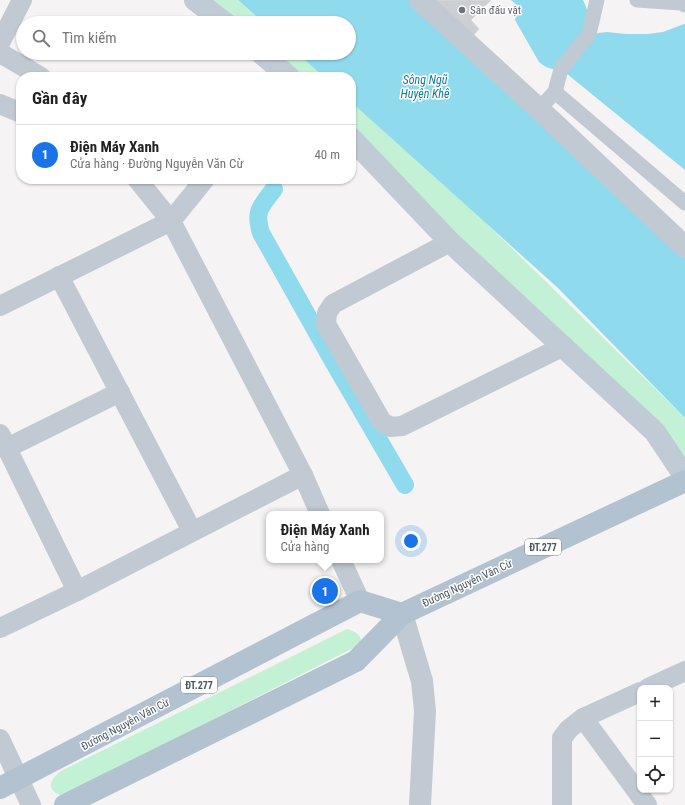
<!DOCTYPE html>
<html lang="vi">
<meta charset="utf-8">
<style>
:root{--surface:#fff;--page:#f2f2f2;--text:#222;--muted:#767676;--line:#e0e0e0;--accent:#1a73e8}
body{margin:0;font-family:"Roboto Condensed",sans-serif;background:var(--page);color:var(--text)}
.controls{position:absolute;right:12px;bottom:12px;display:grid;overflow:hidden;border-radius:8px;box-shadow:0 1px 3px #0004}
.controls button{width:36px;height:36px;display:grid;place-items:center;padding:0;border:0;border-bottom:1px solid var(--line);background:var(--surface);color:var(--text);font:20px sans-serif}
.you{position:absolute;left:411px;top:541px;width:14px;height:14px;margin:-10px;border:3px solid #fff;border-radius:50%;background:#1a73e8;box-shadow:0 0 0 6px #1a73e833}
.badge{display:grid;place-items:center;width:26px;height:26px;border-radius:50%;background:var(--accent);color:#fff;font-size:13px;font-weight:700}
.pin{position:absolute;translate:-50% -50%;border:2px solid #fff;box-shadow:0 1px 4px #0006}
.popup{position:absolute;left:266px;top:511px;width:118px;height:52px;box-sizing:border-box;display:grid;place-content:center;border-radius:8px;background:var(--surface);filter:drop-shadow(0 1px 3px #0005);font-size:13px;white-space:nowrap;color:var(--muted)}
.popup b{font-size:15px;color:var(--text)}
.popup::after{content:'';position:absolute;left:50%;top:100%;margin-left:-8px;border:8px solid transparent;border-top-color:var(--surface)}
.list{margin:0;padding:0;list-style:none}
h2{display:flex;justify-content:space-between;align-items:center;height:52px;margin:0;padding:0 16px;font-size:17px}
h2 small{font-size:13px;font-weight:400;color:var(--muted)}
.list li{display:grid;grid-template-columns:26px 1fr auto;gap:12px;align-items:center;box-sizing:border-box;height:60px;padding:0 16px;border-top:1px solid var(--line)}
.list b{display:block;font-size:15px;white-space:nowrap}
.list p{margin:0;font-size:13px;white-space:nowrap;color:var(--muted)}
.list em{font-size:13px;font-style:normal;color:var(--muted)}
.icon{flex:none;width:22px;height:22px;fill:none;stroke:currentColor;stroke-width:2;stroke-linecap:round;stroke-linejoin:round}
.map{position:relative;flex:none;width:685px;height:805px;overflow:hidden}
.search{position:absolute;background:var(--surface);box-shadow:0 1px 3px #0004;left:16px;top:16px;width:340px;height:44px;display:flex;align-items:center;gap:10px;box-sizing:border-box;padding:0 14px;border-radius:22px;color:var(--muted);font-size:15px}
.panel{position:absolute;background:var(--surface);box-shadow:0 1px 3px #0004;left:16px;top:72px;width:340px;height:112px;border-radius:16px}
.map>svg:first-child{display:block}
.green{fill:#c3f1d5}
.water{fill:#90daee}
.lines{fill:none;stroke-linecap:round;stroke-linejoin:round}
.canal{stroke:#90daee;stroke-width:18}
.building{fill:#cdcfd5;stroke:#d7d9de}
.pedestrian{stroke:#c1cad2;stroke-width:15}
.minor{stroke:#c1cad2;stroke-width:20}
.tertiary{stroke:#c1cad2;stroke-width:22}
.secondary{stroke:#c1cbd6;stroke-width:22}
.primary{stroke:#b3c2d1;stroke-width:22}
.worship-dot{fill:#6b7280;stroke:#fff;stroke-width:1.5}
.labels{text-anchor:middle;stroke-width:3;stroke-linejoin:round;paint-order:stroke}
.shield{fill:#fff;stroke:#808990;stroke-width:1}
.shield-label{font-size:10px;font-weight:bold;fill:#4a5661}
.worship-label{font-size:11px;fill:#5b616d;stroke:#fff;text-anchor:start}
.street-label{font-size:11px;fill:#4a5661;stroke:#fff}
.water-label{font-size:12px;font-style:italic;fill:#0c7c9b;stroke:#fff}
</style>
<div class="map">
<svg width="685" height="805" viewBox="0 0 685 805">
<rect width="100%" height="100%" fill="#f5f3f3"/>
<g class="green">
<path d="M195,0H238L264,23H225Z"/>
<path d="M261,53H297L324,77H289Z"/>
<path d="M351,102L486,223L685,418V477L351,138Z"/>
<path d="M347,629C354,631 358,633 361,639L360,644L355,647L84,785L60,795C45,789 51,779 61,771Z"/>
</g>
<g class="water">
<path d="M238,0H420L685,247V418L558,288L351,102V77H324L297,53H349V23H264Z"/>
<path d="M511,0H583C589,11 589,22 590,34L607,32L626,34H648L663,32L684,24H685V170L561,69C551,69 547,69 539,62L515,20L518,6Z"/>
</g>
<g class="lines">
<path class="canal" d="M274,189C261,207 254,210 261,233L333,361L405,485"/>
</g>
<path class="building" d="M434,0H491L471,20L479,29L471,38Z"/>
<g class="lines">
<g class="pedestrian">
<path d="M637,0L681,3L685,5"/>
<path d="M555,92L685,203"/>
<path d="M539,109L555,92L561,69L589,34L597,0"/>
</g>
<g class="minor">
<path d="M0,43L22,0"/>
<path d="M0,53L41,77"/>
<path d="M0,104L21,113"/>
<path d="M137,179L171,221L303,475L320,514"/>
<path d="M450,242L333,304L327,313L326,324L382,422L391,427L402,426L564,346"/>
<path d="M59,276L192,531"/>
<path d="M0,306L171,221L205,179"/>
<path d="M0,434L77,591"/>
<path d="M7,448L120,392"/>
<path d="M341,560L360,601"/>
<path d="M0,628L77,591L303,475"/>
<path d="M648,688L685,671"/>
<path d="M583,718L647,805"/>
<path d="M0,739L31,805"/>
<path d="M562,805V738L569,729L583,718L640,692"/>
</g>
<g class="tertiary">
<path d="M420,0L539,109L685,247"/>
<path d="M402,614L422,681L425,711L420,805"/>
</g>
<g class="secondary">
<path d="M195,0L225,23"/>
<path d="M261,53L289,77"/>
<path d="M351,138L450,242L655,432L685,477"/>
</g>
<g class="primary">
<path d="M0,788L360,601L402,614"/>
<path d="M65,805L356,661L402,614L685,481"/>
</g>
</g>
<circle class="worship-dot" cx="462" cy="10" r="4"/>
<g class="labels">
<g class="shield">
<rect x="525" y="539" width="36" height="16" rx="3"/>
<rect x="181" y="677" width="36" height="16" rx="3"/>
</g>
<g class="shield-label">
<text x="543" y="551">ĐT.277</text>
<text x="199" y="689">ĐT.277</text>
</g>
<g class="worship-label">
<text x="470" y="14">Sân đấu vật</text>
</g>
<g class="street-label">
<text transform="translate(467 583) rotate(-25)" y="4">Đường Nguyễn Văn Cừ</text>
<text transform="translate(125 724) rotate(-28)" y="4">Đường Nguyễn Văn Cừ</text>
</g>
<g class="water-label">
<text x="425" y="84">Sông Ngũ<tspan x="425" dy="14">Huyện Khê</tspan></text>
</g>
</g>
</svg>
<div class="controls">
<button>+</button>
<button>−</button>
<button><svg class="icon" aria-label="locate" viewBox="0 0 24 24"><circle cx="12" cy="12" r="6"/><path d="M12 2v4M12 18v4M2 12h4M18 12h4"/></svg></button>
</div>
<div class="you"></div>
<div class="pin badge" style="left:325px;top:591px">1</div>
<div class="popup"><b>Điện Máy Xanh</b>Cửa hàng</div>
<div class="search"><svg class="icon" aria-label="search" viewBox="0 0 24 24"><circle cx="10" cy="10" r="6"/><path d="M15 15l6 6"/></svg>Tìm kiếm</div>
<section class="panel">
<h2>Gần đây<small></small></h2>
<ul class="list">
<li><span class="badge">1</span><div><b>Điện Máy Xanh</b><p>Cửa hàng · Đường Nguyễn Văn Cừ</p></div><em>40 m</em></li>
</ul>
</section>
</div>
